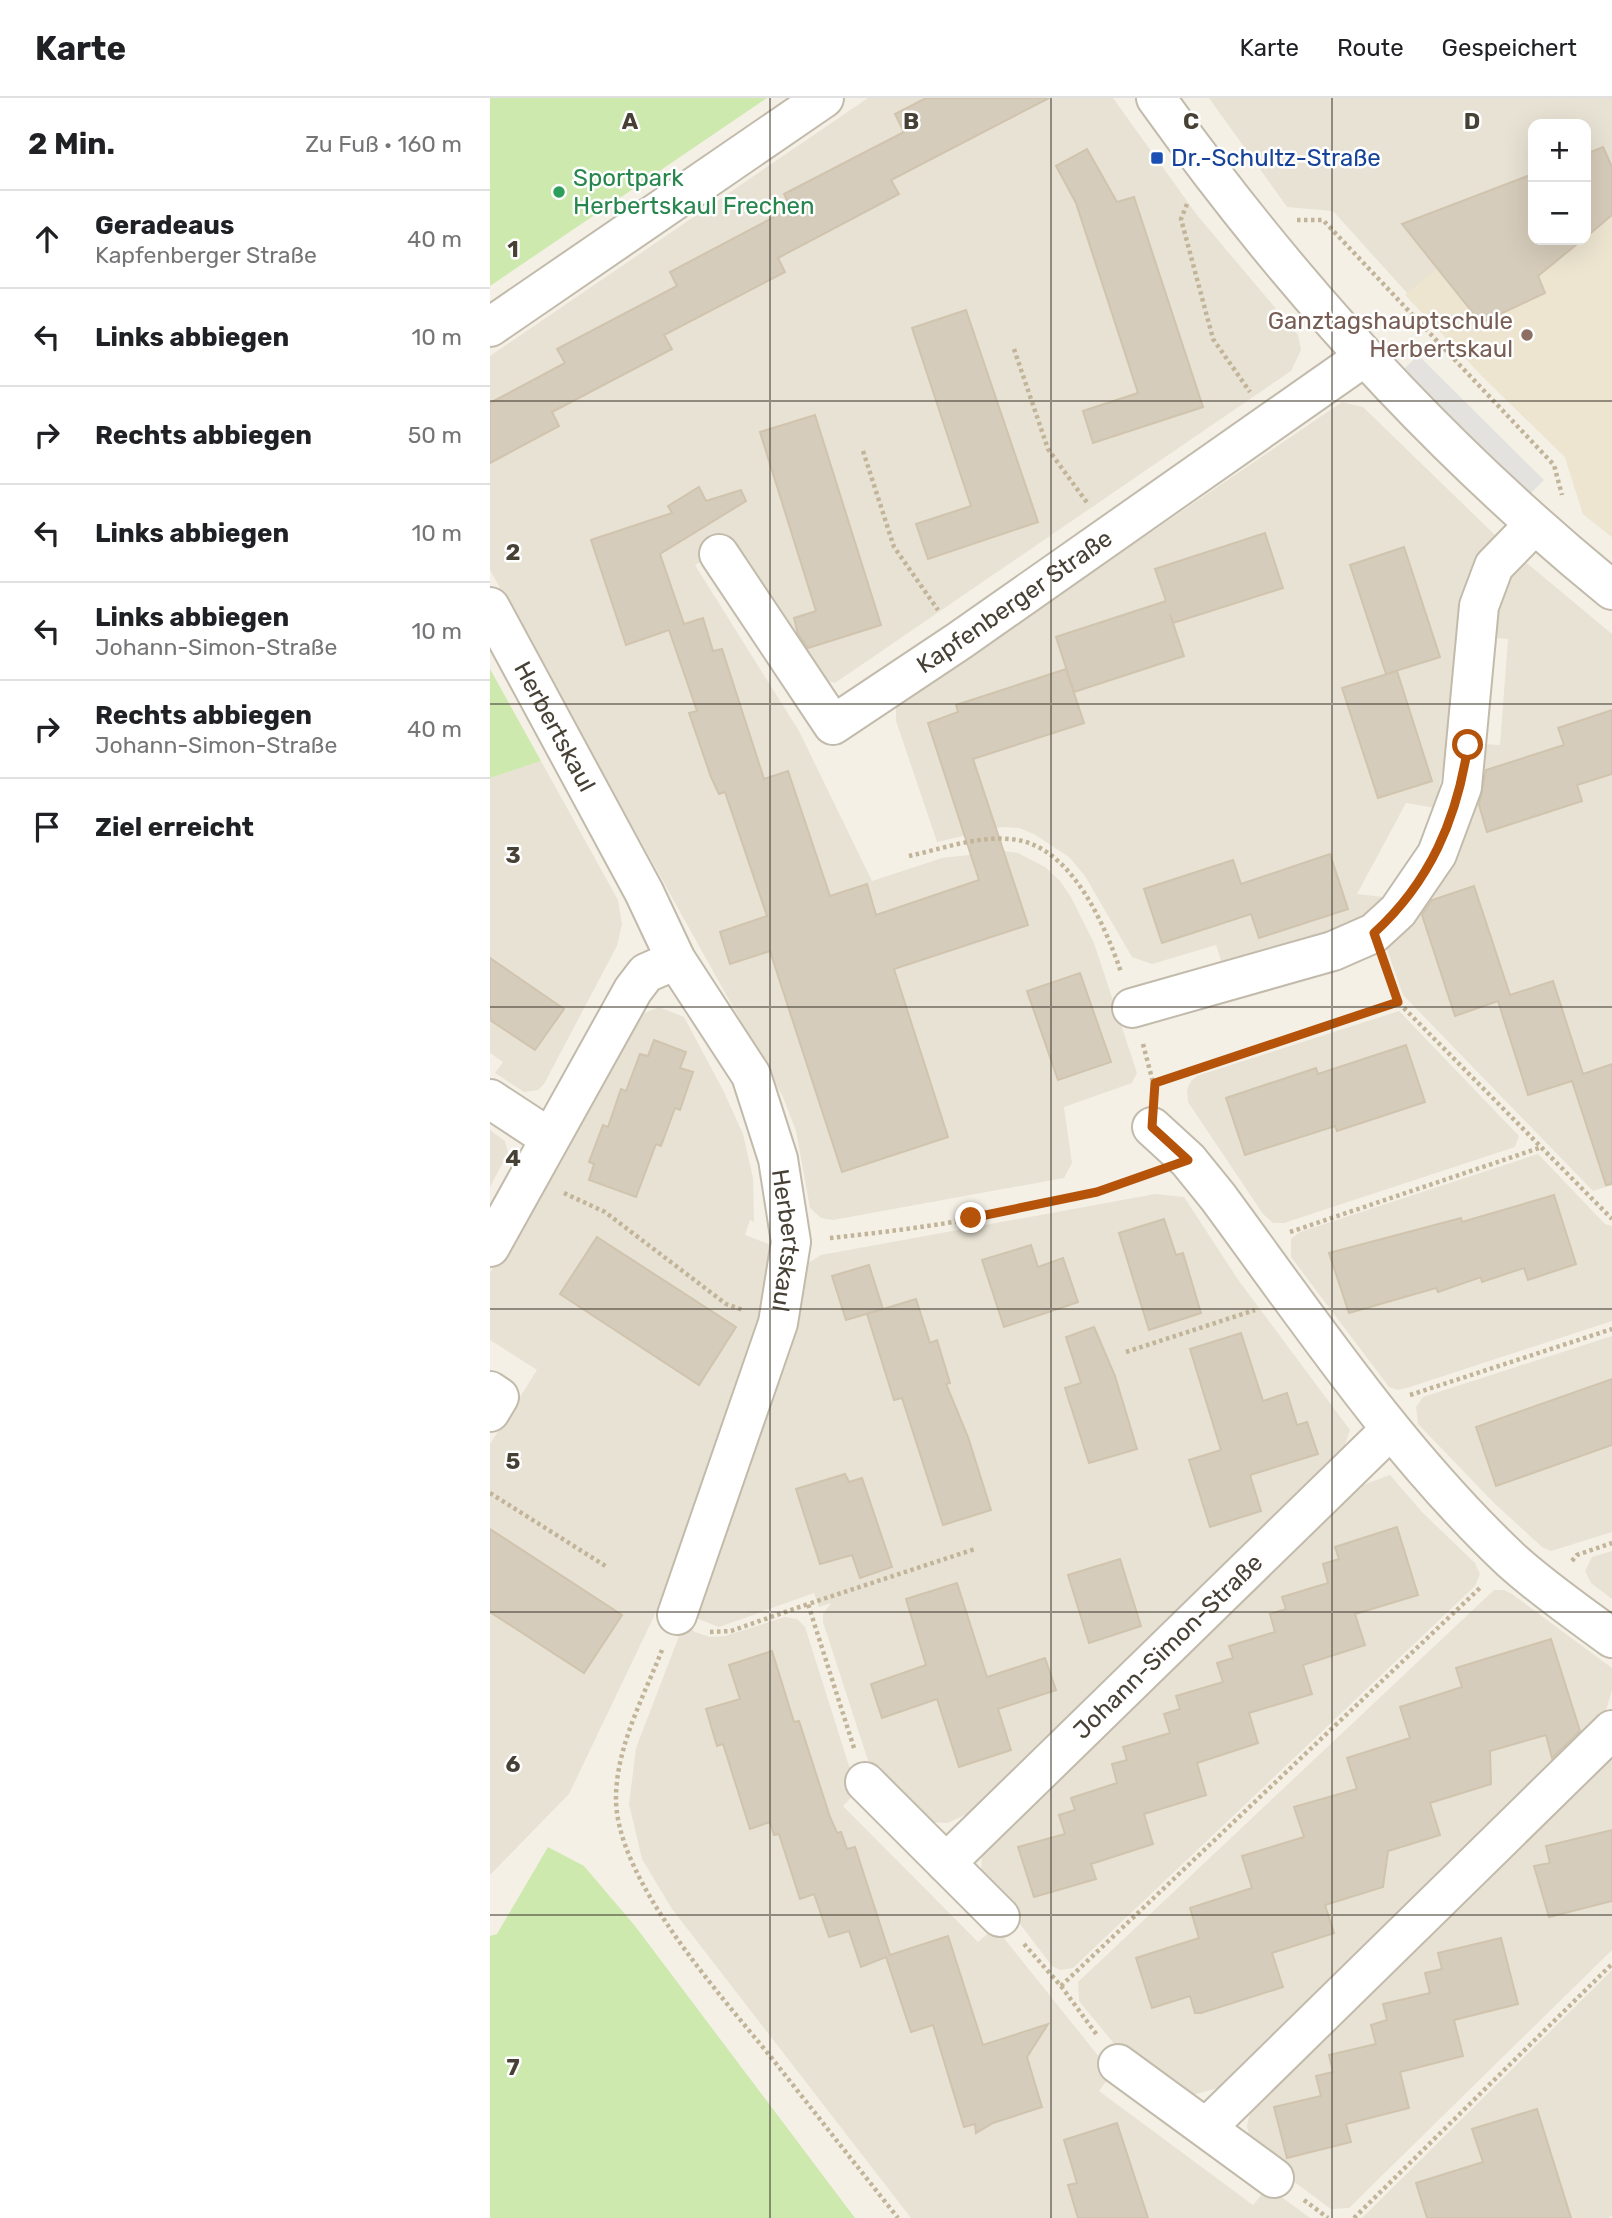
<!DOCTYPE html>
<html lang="de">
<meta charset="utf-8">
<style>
:root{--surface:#fff;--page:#f6f6f6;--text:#202124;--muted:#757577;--line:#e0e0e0}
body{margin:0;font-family:Rubik,sans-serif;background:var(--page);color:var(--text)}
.controls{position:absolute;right:21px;top:21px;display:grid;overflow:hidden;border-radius:14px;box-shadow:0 7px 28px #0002}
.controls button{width:63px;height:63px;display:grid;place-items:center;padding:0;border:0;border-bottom:2px solid var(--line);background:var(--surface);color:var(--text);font:35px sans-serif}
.stop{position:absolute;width:21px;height:21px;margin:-16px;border:5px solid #b45309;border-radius:50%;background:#fff}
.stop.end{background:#b45309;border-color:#fff;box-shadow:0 2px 7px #0008}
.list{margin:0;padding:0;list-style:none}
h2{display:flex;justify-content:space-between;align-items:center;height:91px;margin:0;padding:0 28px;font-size:30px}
h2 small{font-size:23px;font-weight:400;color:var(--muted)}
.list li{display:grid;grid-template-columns:46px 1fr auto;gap:21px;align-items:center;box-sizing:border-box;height:98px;padding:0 28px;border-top:2px solid var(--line)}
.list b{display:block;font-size:26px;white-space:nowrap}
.list p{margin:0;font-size:23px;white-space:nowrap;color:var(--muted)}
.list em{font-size:23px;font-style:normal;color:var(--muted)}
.icon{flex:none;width:38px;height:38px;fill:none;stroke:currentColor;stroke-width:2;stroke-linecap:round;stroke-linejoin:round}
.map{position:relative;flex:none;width:1122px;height:2120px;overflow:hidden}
header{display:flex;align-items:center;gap:42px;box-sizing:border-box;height:98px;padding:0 35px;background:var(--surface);border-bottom:2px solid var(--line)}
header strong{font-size:33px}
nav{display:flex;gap:38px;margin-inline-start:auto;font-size:24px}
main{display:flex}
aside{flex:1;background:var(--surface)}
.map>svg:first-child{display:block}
.residential{fill:#e8e2d4;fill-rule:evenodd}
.education{fill:#ede5d0}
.green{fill:#cde9ae}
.parking{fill:#e4e2de}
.building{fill:#d6ccbb;stroke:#d1c4ae;stroke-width:2}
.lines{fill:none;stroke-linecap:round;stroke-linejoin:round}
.minor-casing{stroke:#c2bbab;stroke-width:42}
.path{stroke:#c2b499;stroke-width:4.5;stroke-dasharray:3.5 3.5;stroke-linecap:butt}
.minor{stroke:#fff;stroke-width:38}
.route{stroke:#b45309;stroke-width:9}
.grid{fill:none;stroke:#474035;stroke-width:2;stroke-opacity:0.55}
.transit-dot{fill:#1a4fb4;stroke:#fff;stroke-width:2.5}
.leisure-dot{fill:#2e9e5b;stroke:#fff;stroke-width:2.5}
.education-dot{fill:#8d6e63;stroke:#fff;stroke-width:2.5}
.labels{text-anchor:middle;stroke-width:5;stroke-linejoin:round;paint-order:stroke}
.transit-label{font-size:24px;fill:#164399;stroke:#fff;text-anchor:start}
.leisure-label{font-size:24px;fill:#27864d;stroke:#fff;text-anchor:start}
.education-label{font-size:24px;fill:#785e54;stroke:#fff;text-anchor:end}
.street-label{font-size:24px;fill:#474035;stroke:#fff}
.grid-label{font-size:23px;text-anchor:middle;font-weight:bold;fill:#474035;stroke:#fff;stroke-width:5;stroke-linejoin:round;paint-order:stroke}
</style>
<header>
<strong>Karte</strong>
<nav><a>Karte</a><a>Route</a><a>Gespeichert</a></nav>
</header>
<main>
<aside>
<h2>2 Min.<small>Zu Fuß · 160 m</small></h2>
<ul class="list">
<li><svg class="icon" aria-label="ahead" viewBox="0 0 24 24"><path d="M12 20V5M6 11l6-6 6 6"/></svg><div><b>Geradeaus</b><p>Kapfenberger Straße</p></div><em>40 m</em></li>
<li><svg class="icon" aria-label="left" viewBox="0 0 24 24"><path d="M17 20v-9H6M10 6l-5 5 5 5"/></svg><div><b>Links abbiegen</b></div><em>10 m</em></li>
<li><svg class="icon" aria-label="right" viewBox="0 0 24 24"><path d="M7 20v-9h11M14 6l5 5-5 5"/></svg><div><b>Rechts abbiegen</b></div><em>50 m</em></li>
<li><svg class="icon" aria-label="left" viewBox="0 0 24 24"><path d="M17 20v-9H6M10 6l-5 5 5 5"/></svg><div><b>Links abbiegen</b></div><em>10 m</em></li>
<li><svg class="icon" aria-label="left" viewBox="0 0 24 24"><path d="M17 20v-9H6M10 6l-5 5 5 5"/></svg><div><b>Links abbiegen</b><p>Johann-Simon-Straße</p></div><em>10 m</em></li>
<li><svg class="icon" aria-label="right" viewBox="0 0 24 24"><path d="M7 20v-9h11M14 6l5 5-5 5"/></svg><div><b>Rechts abbiegen</b><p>Johann-Simon-Straße</p></div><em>40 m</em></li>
<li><svg class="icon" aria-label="arrive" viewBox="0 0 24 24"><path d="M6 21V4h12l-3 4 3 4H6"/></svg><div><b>Ziel erreicht</b></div></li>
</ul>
</aside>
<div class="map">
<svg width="1122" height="2120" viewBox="0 0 1122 2120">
<rect width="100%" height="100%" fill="#f4f0e6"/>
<g class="residential">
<path d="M378,0H623L707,117L808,237L811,252L801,273L345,585L327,579L238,446L205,467L309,633L382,783L452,760L514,753L528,755L555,769L570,783L581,799L604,845L647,975L642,985L574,1009L582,1065L574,1080L343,1122L331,1120L320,1110L306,1033L293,999L0,472V258Z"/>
<path d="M719,0H1122V439L1093,416L1075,359L991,277L843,113L797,109ZM1043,26H1096V142H1043Z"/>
<path d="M852,304L873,309L1005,437L977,496L966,535L958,646L945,710L916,705L867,796L894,799L868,826L733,869L726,847L662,866L642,859L595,778L579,759L544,736L529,730L512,729L447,744L406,623V608Z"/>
<path d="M1027,457L1122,536V1087L1103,1093L913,897L891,834L979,645L1010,647L1018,541L988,538Z"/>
<path d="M51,663L128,802L132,826L127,848L54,986L48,992L34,994L5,975L13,964L0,955V680Z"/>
<path d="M169,909L194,919L233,992L253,1036L263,1080L264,1124L260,1122L255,1137L281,1147L273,1230L180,1485L79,1696L0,1777V1346L47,1272L0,1242V1175L58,1067L67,1071L143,926L152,916Z"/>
<path d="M909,913L1029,1038L1025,1049L794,1125H783L773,1116L698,1004L697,992L701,983L707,978Z"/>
<path d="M0,1032L15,1043L18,1055L0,1089Z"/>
<path d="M1048,1056L1115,1126L1122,1128V1223L920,1289L908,1292L899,1289L801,1159V1141L810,1134Z"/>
<path d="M665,1096L694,1099L749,1183L860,1332L849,1364L477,1716L458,1725L436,1724L383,1678L333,1524V1516L341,1505L329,1509L324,1495L229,1529L198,1517L315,1167L331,1157Z"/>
<path d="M1122,1238V1434L1061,1453L1052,1449L1004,1405L928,1326L926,1309L933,1299Z"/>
<path d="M900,1377L933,1415L985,1465L990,1476L985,1488L583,1870L570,1872L562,1868L491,1775L492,1753L867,1389Z"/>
<path d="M1122,1453V1501L1101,1485L1095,1473L1102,1459Z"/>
<path d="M1004,1492H1014L1022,1496L1122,1570V1592L1115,1616L728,1990L702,1997L635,1959L589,1903L588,1884Z"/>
<path d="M295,1519L307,1521L315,1529L367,1693L353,1708L488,1844L505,1829L622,1975L609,1993L763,2107L778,2089L820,2120H421L182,1811L152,1761L139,1706L146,1650L194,1525L205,1534L220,1539L235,1538Z"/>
<path d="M1122,1651V1852L859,2110L841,2111L772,2060L760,2041L757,2028L761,2009Z"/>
<path d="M1122,1872V2117L1119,2120H872Z"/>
</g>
<path class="education" d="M1113,49L1122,69V439L1093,416L1075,359L991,277L915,197L948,170L912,126L1043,76V142H1096V56Z"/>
<g class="green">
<path d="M0,0H277L0,188Z"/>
<path d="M0,571L51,663L0,680Z"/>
<path d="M58,1749L94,1768L145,1828L365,2120H0V1838L7,1836Z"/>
</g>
<path class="parking" d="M928,257L1054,382L1037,399L911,274Z"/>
<g class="building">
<path d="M436,0H559L401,82L409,96L288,160L295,174L174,237L182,251L62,314L69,328L0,365V305L75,265L67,251L187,188L180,174L301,110L294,96L414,34L405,16Z"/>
<path d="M1113,49L1122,69V117L1096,139V56Z"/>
<path d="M597,51L627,104L644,99L713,309L603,345L593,313L648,295L586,105L566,68Z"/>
<path d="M1043,76V142H1092L1048,178L1055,195L991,225L912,126Z"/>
<path d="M476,212L548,424L438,461L426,426L481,408L422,230Z"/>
<path d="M325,317L391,527L318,550L308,536L304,520L326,513L270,334Z"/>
<path d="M209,389L216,403L251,392L256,403L170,456L194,526L213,520L223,553L232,551L274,681L298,673L340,798L377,786L386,817L489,782L438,625L468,614L466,607L576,571L594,625L483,661L538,827L404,871L458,1039L352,1074L280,853L240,866L230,834L277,818L235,694L229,696L221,679L199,615L207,613L179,532L136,547L101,442L182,415L178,408Z"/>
<path d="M775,435L793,490L683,525L680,516L694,558L584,594L566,539L676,503L665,471Z"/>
<path d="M914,449L950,559L896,576L860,467Z"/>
<path d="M907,573L942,683L888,700L852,590Z"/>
<path d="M1122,612V676L1087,687L1092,703L997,734L989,707L996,672L1074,647L1068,630Z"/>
<path d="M840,756L858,811L769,840L761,816L672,845L654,791L743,762L751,786Z"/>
<path d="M984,788L1020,897L1063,883L1093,976L1122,966V1086L1116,1087L1082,983L1038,997L1008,903L965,918L932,817L942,802Z"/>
<path d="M0,860L74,911L45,952L0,922Z"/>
<path d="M590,875L621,964L568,982L537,893Z"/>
<path d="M164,942L196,954L190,970L203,974L190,1012L185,1010L171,1048L166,1046L146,1099L99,1082L104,1066L99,1064L113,1027L118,1029L131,991L136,993L150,956L158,958Z"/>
<path d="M916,947L935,1004L847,1033L845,1028L755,1057L736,1000L826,970L828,976Z"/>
<path d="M1064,1097L1086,1166L1038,1182L1034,1170L992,1184L991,1179L948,1194L946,1190L859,1215L839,1155L971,1120L972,1124Z"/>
<path d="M674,1121L686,1157L693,1155L711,1215L659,1232L629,1135Z"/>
<path d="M107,1139L246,1229L209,1287L70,1196Z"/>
<path d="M541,1147L548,1169L573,1160L588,1204L514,1229L492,1162Z"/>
<path d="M379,1167L393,1211L356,1222L342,1178Z"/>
<path d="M426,1201L440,1245L447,1242L460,1285L456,1286L478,1339L501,1412L453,1427L412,1300L404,1302L377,1216Z"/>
<path d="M604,1229L625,1278L647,1351L599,1365L575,1290L591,1285L576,1239Z"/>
<path d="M751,1235L773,1303L797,1295L807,1327L817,1324L828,1356L760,1377L771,1413L720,1429L699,1362L731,1352L700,1251Z"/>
<path d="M1122,1281V1347L1006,1388L986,1329Z"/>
<path d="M355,1376L359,1384L372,1380L402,1469L370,1480L362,1457L330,1466L306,1391Z"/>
<path d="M907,1429L928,1497L865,1516L875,1547L813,1567L822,1596L759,1615L768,1645L707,1665L716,1697L654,1716L663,1746L601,1766L606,1781L544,1799L528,1749L575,1736L569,1717L585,1712L581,1700L627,1685L622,1666L637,1662L633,1649L680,1635L674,1616L690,1611L686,1598L733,1584L727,1565L743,1560L739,1548L785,1534L780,1516L796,1511L792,1499L838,1485L833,1466L849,1461L845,1449Z"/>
<path d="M0,1431L132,1517L94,1575L0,1514Z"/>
<path d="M630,1461L651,1528L599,1545L578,1477Z"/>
<path d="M467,1485L497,1579L555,1560L566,1592L508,1611L521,1652L469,1669L447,1601L392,1620L381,1586L436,1567L416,1501Z"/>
<path d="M1061,1541L1090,1633L1062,1660L1056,1637L1000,1653L1001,1686L940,1705L950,1737L898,1753L893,1789L835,1807L844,1835L782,1855L793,1889L711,1915H705L700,1898L662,1910L646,1860L709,1840L700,1810L762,1790L752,1758L814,1739L804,1709L867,1691L857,1660L920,1640L910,1609L972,1589L966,1570Z"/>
<path d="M282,1553L304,1624L309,1623L340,1719L347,1735L351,1734L357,1751L365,1749L400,1857L458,1838L493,1947L558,1926L537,1959L552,2009L503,2025L486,2035L485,2026L474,2029L443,1927L421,1934L396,1859L371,1869L359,1833L339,1839L324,1796L310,1801L289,1736L284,1737L280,1724L260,1731L233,1646L227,1648L216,1611L250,1601L239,1567Z"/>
<path d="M1122,1732V1803L1059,1819L1044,1768L1060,1765L1056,1748Z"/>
<path d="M1011,1840L1028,1906L964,1922L973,1958L910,1974L919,2010L856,2026L861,2044L797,2060L784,2009L831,1998L826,1978L843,1974L839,1957L886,1946L881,1927L897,1922L893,1906L940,1895L935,1875L952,1871L948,1855Z"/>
<path d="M1047,2011L1081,2120H937L926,2085L993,2064L982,2031Z"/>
<path d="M627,2025L658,2120H588L578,2087L587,2085L574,2042Z"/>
</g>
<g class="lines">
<g class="minor-casing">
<g id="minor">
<path d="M666,0C796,182 949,351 1122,492"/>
<path d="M0,229L334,0"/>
<path id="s1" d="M229,456L343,627L469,543L874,259"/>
<path id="s2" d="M0,509L154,794L186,862L261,977L288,1061L301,1144L288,1225L187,1517"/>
<path d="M642,910L843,853L884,835L908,813L947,756L972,689L989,508L1004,468L1043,428"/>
<path d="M0,1001L58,1039"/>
<path d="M662,1029L698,1062L728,1099C820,1224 908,1355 1021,1462C1053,1491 1088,1515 1122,1540"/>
<path d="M0,1149L143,892L156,875L186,862"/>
<path d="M0,1293L9,1299L0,1314"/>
<path d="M375,1684L510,1819"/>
<path id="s3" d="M456,1765L900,1332"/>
<path d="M628,1966L784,2080"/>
<path d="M717,2029L1122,1632"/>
</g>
</g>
<g class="path">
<path d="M697,106L691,121L723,241L760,294"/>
<path d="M807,122H833L1064,367L1072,397"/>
<path d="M524,251L558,351L598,406"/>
<path d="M373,353L404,449L448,512"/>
<path d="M419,758C451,751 487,738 520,741C580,745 614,825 631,874"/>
<path d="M897,872L908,904L1122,1121"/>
<path d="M653,946L665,992"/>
<path d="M665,985L908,904"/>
<path d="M74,1095L115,1114L236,1206L253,1212"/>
<path d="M800,1134L1052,1049"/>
<path d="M340,1140C446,1129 556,1112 657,1077"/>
<path d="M636,1254L765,1212"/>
<path d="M920,1297L1122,1231"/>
<path d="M0,1395L117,1469"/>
<path d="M1082,1463L1087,1457L1122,1445"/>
<path d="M220,1534L241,1533L318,1506"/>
<path d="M172,1552C154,1598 127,1647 126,1698C124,1780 230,1896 280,1958C323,2012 365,2066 408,2120"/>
<path d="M364,1650L318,1506L485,1451"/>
<path d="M534,1846L571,1888L607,1937"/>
<path d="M571,1888L992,1488"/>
<path d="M814,2102L838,2120"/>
<path d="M864,2120L1122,1866"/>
</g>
<use href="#minor" class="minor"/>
</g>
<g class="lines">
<path class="route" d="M481,1120L607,1094L698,1062L662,1029L665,985L908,904L884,835C940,784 967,721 978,647"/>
</g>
<path class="grid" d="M280,0V2120M561,0V2120M842,0V2120M0,303H1122M0,606H1122M0,909H1122M0,1211H1122M0,1514H1122M0,1817H1122"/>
<rect class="transit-dot" x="660" y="53" width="14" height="14" rx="3.5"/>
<circle class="leisure-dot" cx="69" cy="94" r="7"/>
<circle class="education-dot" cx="1037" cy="237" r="7"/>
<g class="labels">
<g class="transit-label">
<text x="681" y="68">Dr.-Schultz-Straße</text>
</g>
<g class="leisure-label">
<text x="83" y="88">Sportpark<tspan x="83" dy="28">Herbertskaul Frechen</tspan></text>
</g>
<g class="education-label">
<text x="1023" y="231">Ganztagshauptschule<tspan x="1023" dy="28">Herbertskaul</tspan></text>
</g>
<g class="street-label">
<text dy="8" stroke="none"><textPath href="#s1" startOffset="425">Kapfenberger Straße</textPath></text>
<text dy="8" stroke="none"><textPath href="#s2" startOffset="136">Herbertskaul</textPath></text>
<text dy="8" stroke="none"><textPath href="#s2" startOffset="707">Herbertskaul</textPath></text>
<text dy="8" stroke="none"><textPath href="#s3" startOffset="310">Johann-Simon-Straße</textPath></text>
</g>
</g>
<g class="grid-label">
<text x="140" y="31">A</text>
<text x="421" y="31">B</text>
<text x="701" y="31">C</text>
<text x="982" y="31">D</text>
<text x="23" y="159">1</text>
<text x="23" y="462">2</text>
<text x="23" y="765">3</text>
<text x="23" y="1068">4</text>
<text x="23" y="1371">5</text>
<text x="23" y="1674">6</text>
<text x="23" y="1977">7</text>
</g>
</svg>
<div class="controls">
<button>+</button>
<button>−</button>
</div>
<div class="stop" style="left:978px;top:647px"></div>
<div class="stop end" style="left:481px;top:1120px"></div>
</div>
</main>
